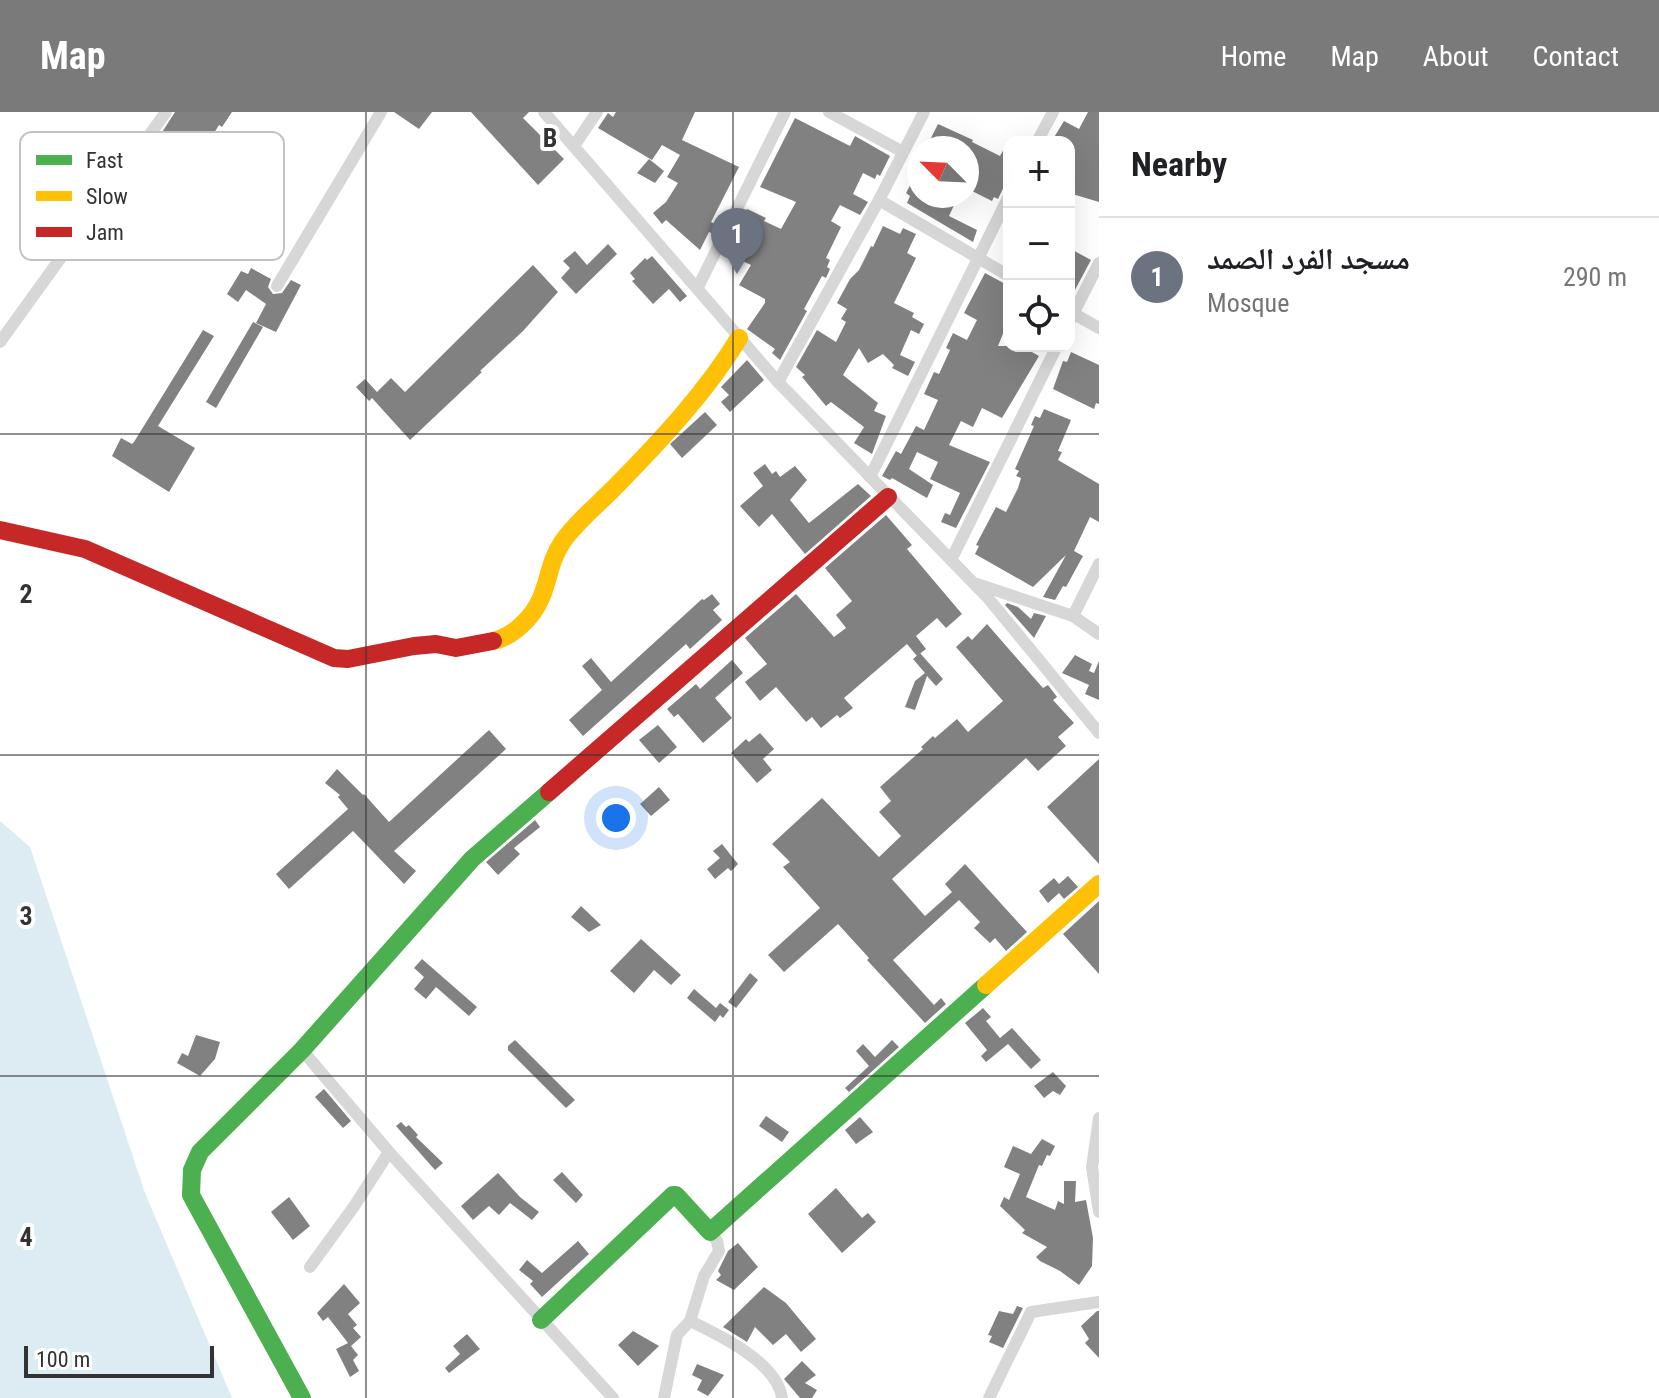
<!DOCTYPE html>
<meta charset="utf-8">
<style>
:root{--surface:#fff;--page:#f6f6f6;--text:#202124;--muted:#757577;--line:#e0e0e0;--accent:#7a7a7a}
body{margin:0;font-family:"Roboto Condensed","Noto Naskh Arabic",sans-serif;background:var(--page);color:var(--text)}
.controls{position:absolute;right:24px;top:24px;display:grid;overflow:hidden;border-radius:16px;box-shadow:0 8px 32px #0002}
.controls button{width:72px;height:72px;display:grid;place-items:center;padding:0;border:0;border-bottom:2px solid var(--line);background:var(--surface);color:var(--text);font:40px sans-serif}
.compass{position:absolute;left:907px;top:24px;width:72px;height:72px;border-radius:50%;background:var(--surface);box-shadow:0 8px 32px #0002;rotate:294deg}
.scale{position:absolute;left:24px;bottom:20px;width:190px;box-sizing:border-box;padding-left:8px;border:4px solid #333;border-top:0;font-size:22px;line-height:28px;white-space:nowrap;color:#333;-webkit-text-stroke:6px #fff;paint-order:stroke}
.you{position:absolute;left:616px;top:706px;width:28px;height:28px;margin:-20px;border:6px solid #fff;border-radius:50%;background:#1a73e8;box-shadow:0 0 0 12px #1a73e833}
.badge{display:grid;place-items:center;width:52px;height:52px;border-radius:50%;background:var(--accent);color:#fff;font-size:26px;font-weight:700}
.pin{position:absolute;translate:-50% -66px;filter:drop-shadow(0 2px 4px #0008)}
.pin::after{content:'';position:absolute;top:42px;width:28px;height:24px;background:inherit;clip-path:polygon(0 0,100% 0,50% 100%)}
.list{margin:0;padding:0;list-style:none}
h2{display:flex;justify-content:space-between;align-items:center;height:104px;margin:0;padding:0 32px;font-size:34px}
h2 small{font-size:26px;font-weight:400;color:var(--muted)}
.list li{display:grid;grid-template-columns:52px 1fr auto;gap:24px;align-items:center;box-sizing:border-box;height:120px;padding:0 32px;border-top:2px solid var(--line)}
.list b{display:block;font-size:30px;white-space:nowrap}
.list p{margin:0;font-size:26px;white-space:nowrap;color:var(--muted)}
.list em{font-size:26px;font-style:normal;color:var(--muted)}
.icon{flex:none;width:44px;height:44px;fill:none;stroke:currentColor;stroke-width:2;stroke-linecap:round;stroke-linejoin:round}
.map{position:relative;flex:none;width:1099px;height:1286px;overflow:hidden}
header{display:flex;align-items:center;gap:48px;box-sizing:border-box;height:112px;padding:0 40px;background:var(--accent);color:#fff}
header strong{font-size:38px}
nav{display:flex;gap:44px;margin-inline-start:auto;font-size:28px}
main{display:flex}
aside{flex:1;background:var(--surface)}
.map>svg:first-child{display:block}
.water{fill:#ddebf3}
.building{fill:#818181}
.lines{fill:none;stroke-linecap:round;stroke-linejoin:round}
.street{stroke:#d7d7d7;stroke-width:12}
.fast{stroke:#4caf50;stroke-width:18}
.slow{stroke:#ffc107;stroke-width:18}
.jam{stroke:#c62828;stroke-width:18}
.grid{fill:none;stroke:#333;stroke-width:2;stroke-opacity:0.55}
.key{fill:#fff;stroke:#c2c2c2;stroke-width:2}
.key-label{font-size:22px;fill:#333}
.grid-label{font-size:26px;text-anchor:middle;font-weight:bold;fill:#333;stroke:#fff;stroke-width:8;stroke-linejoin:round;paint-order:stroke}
</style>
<header>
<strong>Map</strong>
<nav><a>Home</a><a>Map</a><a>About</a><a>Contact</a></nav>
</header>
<main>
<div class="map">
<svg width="1099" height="1286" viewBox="0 0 1099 1286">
<rect width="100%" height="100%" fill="#fff"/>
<path class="water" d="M0,709L30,735L145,1081L232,1286H0Z"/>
<g class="building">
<path d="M175,0H232L222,15L219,13L201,42L220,55L208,72L201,68L191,84L178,77L180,75L177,73L184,60L178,57L180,54L166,44L171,37L157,28Z"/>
<path d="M394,0H432L419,17Z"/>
<path d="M471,0H529L523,6L564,47L538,73Z"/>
<path d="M616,0H695L682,28L739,55L711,110L717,113L713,122L709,120L700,138L666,108L662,112L653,101L666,90L678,71L667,65L680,43L662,33L652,48L598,16L608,1L613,5Z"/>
<path d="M1088,0H1099V90L1069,81V30L1053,27L1064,9L1079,17Z"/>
<path d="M795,6L850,34L855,24L890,44L880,64L877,62L875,67L863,61L853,82L868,90L860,103L840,93L831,109L841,115L826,146L830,148L827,155L830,157L826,166L822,164L804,197L807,199L780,248L772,241L775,237L747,217L765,191V187L739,173L751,153L734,145L738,136L730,132L747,97L766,106L764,109L781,117L796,90L760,75Z"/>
<path d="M938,12L973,28L972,30L1000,44L1009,28V64L998,87L994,85L992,89L972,79L974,74L967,70V36H926Z"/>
<path d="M649,47L664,59L655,71L637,61Z"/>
<path d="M919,57V84H947L956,89L949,104L977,118L973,130L907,91L910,84L906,81Z"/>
<path d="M883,114L900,122L903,116L916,122L907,141L916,146L894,191L914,201L912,205L924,212L919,222L911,218L900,243L915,250L908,264L892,256L894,253L883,242L868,251L859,236L843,263L878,291L874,299L886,304L872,342L854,331L864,315L831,290L826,294L802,265L805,263L796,255L817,218L836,230L846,210L841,207L847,197L837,191L850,167L859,158L871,134L873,135Z"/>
<path d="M608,132L617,142L576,182L561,166L570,156L563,149L575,139L587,153Z"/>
<path d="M1069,136L1091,148L1069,189Z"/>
<path d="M652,144L687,184L680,190L669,177L653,192L632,169L635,167L630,161L645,146L647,148Z"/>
<path d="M533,153L558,180L523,219L480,259L482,260L410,328L372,286L369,289L356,275L365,267L377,280L391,266L405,280Z"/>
<path d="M251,156L271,167L268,175L273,182L282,181L291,168L301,173L276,220L256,211L266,192L246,178L238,190L227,182L241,159L248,162Z"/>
<path d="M985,161L1009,174V207L998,234H1021L1039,244L1002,306L982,296L973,315L961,309L949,333L990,350L956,416L941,410L945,401L950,403L960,381L930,367L938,350L917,340L909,357L933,373L927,386L892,366L890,368L882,364L896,339L901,342L916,314L924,318L938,288L924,282L934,260L939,262L950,238L946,236L953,221L967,228L977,208L964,201Z"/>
<path d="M253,210L263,215L216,296L206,290Z"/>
<path d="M203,218L214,224L158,314L195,336L169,380L112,344L121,326L132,332L134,330Z"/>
<path d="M1071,240L1099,253V292L1096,291L1094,297L1053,277L1063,249L1067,250Z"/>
<path d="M747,248L764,268L730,300L721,290L729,283L721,275Z"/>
<path d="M1044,297L1071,308L1058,339L1062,340L1058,348L1099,372V410L1090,405L1074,439L1083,444L1066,475L1063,474L1055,488L1043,485L1066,443L1033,475L975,442L979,434L976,433L996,395L1006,400L1018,376L1021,366L1016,364L1019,359L1015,357L1034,314L1031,313L1035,304L1040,306Z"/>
<path d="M705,300L717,313L682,346L670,332Z"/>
<path d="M765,352L772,362L776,359L780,365L795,354L807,368L790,388L809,411L858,372L871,384L805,442L772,402L759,415L740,394L763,374L753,361Z"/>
<path d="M886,403L912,433L907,437L962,502L946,516L937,506L916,524L926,537L917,544L907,532L844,586L853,596L840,606L837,603L821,616L812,605L806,610L776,575L760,589L745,570L767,552L745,526L796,482L834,525L846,516L836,503L852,489L825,456Z"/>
<path d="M712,482L720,492L713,498L722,508L690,537L686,532L583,624L569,608L602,578L582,554L591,546L611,570L702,487L704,488Z"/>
<path d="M1007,491L1018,495L1031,507L1034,501L1046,504L1034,526L1005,493Z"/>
<path d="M987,512L1043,576L1048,573L1057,585L1053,588L1074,611L1058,625L1066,634L1038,659L1026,646L892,767L925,804L952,780L945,772L965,752L1027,820L1006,839L995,826L990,831L974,816L980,810L959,788L893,848L934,893L941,886L946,892L925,911L867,848L869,846L838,812L784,860L768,843L820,796L783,755L790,750L772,732L822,686L879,745L901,724L879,700L891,689L880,675L923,637L921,635L933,624L935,626L957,607L968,620L1003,589L956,535L968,524L972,528Z"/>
<path d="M920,541L943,567L936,574L927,564L915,598L905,595L915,569L925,561L913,547Z"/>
<path d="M1075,543L1092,552L1089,559L1094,561L1099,549V588L1085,582L1089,573L1062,561Z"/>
<path d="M732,548L743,561L715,586L732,606L703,631L678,602L674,605L667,597L696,572L700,577Z"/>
<path d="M658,613L677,635L659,651L639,628Z"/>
<path d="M489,618L506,637L394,739L416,759L404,772L353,719L289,777L276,762L348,697L338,685L340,683L325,671L337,657L363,683L364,682L389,710Z"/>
<path d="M760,621L774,637L763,647L772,658L757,671L731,641L746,627L749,630Z"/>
<path d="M1099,647V752L1047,695Z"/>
<path d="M659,675L670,688L651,704L640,692Z"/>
<path d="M535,708L540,715L514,736L520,742L498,763L486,750Z"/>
<path d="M722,732L738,752L731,759L728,756L715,767L707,757L720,746L713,739Z"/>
<path d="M1068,764L1078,775L1064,787L1059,781L1048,791L1039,779L1054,766L1059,772Z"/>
<path d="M1099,789V862L1063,822Z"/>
<path d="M581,794L601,813L589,820L571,805Z"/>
<path d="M641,827L681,863L671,873L654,858L634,881L610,859Z"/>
<path d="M422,847L477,895L469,904L436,875L426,887L414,877L424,865L414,856Z"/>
<path d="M750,861L758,868L736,896L728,890Z"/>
<path d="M694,877L716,896L720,891L729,898L723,906L720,903L715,910L687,886Z"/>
<path d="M983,896L991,905L986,909L1000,926L1012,916L1041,948L1031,957L1008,932L986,950L981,944L987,938L965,911Z"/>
<path d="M196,923L220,930L215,947L200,964L177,951L182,941L188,944Z"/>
<path d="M515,928L575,988L566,996L508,938V934Z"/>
<path d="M892,928L899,935L849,980L845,976L869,954L856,939L863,932L875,945Z"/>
<path d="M1053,960L1066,974L1060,983L1053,979L1044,986L1034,974Z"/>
<path d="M324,977L351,1009L343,1016L315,985Z"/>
<path d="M766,1004L789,1020L782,1030L759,1014Z"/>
<path d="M860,1005L873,1020L856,1032L845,1018Z"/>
<path d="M401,1010L406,1015L409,1013L418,1023L416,1025L443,1051L435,1058L396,1014Z"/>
<path d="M1042,1027L1055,1034L1050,1044L1047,1043L1042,1054L1039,1053L1026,1085L1055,1098L1058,1089L1064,1092V1069H1076L1075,1090L1086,1088L1093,1126L1092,1154L1079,1173L1060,1159L1040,1149L1036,1145L1047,1135L1022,1121L1025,1118L1000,1094L1004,1085L1009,1088L1020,1062L1004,1055L1013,1034L1031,1042Z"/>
<path d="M562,1060L583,1083L576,1091L553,1068Z"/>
<path d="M498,1061L520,1085L539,1100L532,1108L510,1091L499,1103L489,1094L473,1108L461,1094Z"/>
<path d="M836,1076L862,1106L868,1101L876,1110L842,1141L808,1102Z"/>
<path d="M289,1085L310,1114L293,1128L271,1100Z"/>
<path d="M578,1129L589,1142L542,1185L530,1172L533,1169L519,1158L527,1148L542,1161Z"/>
<path d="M738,1131L758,1155L734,1178L716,1168L721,1163L718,1159L728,1139Z"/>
<path d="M344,1172L360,1191L348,1202L357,1213L353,1216L361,1225L351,1234L358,1243L353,1248L359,1259L350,1265L336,1237L348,1231L328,1205L323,1209L317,1201Z"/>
<path d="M764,1175L786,1191L816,1227L801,1240L786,1222L773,1233L755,1215L747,1230L723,1215Z"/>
<path d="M1017,1194L1023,1196L1003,1236L989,1230L992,1224L988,1223L999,1199L1013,1202Z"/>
<path d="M1097,1199H1099V1246L1085,1231L1089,1227L1081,1214Z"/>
<path d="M633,1219L659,1234L638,1254L618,1233Z"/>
<path d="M467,1222L480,1237L449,1261L445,1256L460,1242L453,1234Z"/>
<path d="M802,1249L816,1263L805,1271L817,1278L812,1286H800L784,1267Z"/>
<path d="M697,1252L724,1263L708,1284L697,1278L702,1268L692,1263Z"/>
</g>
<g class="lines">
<g class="street">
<path d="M544,0L778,270L988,486L1099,621"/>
<path d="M829,0L903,40"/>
<path d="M1037,30L1053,0"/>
<path d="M574,34L597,0"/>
<path d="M879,88L1009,164"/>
<path d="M277,174L381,0"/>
<path d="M698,175L785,0"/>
<path d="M1069,199L1099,216"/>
<path d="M1069,210L1099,151"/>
<path d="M0,230L166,0"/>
<path d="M778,270L879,88L924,0"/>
<path d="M870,365L1009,84"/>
<path d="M951,448L1057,234"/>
<path d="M977,472L1073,504L1099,522"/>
<path d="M1073,504L1099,452"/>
<path d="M302,938L389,1040L613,1286"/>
<path d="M1099,1006L1092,1055L1099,1100"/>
<path d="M310,1155L355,1093L389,1040"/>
<path d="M690,1209C719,1223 777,1250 782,1286"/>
<path d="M664,1286L677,1223L690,1209L704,1164L719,1139L717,1129L710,1120"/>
<path d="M989,1286L1031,1200L1099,1190"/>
</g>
<g class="fast">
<path d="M541,1208L673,1083H676L710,1120L986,873"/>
<path d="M302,1286L191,1083L192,1058L200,1040L302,938L472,747L549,680"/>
</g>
<g class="slow">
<path d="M493,529C513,525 533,505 541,486C550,465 549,450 563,429C578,408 601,390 618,372C662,327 707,279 739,226"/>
<path d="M986,873L1099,772"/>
</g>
<g class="jam">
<path d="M0,418L85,437L334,546L348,547L414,534L436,532L456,536L493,529"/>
<path d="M549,680L888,385"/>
</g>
</g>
<path class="grid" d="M366,0V1286M733,0V1286M0,322H1099M0,643H1099M0,964H1099"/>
<rect x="20" y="20" width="264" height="128" rx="12" class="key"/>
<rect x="36" y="43" width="36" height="10" fill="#4caf50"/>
<rect x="36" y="79" width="36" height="10" fill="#ffc107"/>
<rect x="36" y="115" width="36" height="10" fill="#c62828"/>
<g class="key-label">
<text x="86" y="56">Fast</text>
<text x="86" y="92">Slow</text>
<text x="86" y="128">Jam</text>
</g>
<g class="grid-label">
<text x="550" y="35">B</text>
<text x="26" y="491">2</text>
<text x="26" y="813">3</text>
<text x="26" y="1134">4</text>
</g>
</svg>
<div class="controls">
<button>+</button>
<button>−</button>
<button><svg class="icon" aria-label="locate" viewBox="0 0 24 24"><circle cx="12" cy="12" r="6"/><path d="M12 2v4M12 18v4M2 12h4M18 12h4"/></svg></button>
</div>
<svg class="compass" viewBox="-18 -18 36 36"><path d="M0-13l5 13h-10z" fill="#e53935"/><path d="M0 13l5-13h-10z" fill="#757577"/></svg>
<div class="scale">100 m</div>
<div class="you"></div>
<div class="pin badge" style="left:737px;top:162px;background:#6b7280">1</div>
</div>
<aside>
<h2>Nearby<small></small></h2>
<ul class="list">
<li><span class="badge" style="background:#6b7280">1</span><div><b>مسجد الفرد الصمد</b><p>Mosque</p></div><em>290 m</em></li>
</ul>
</aside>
</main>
